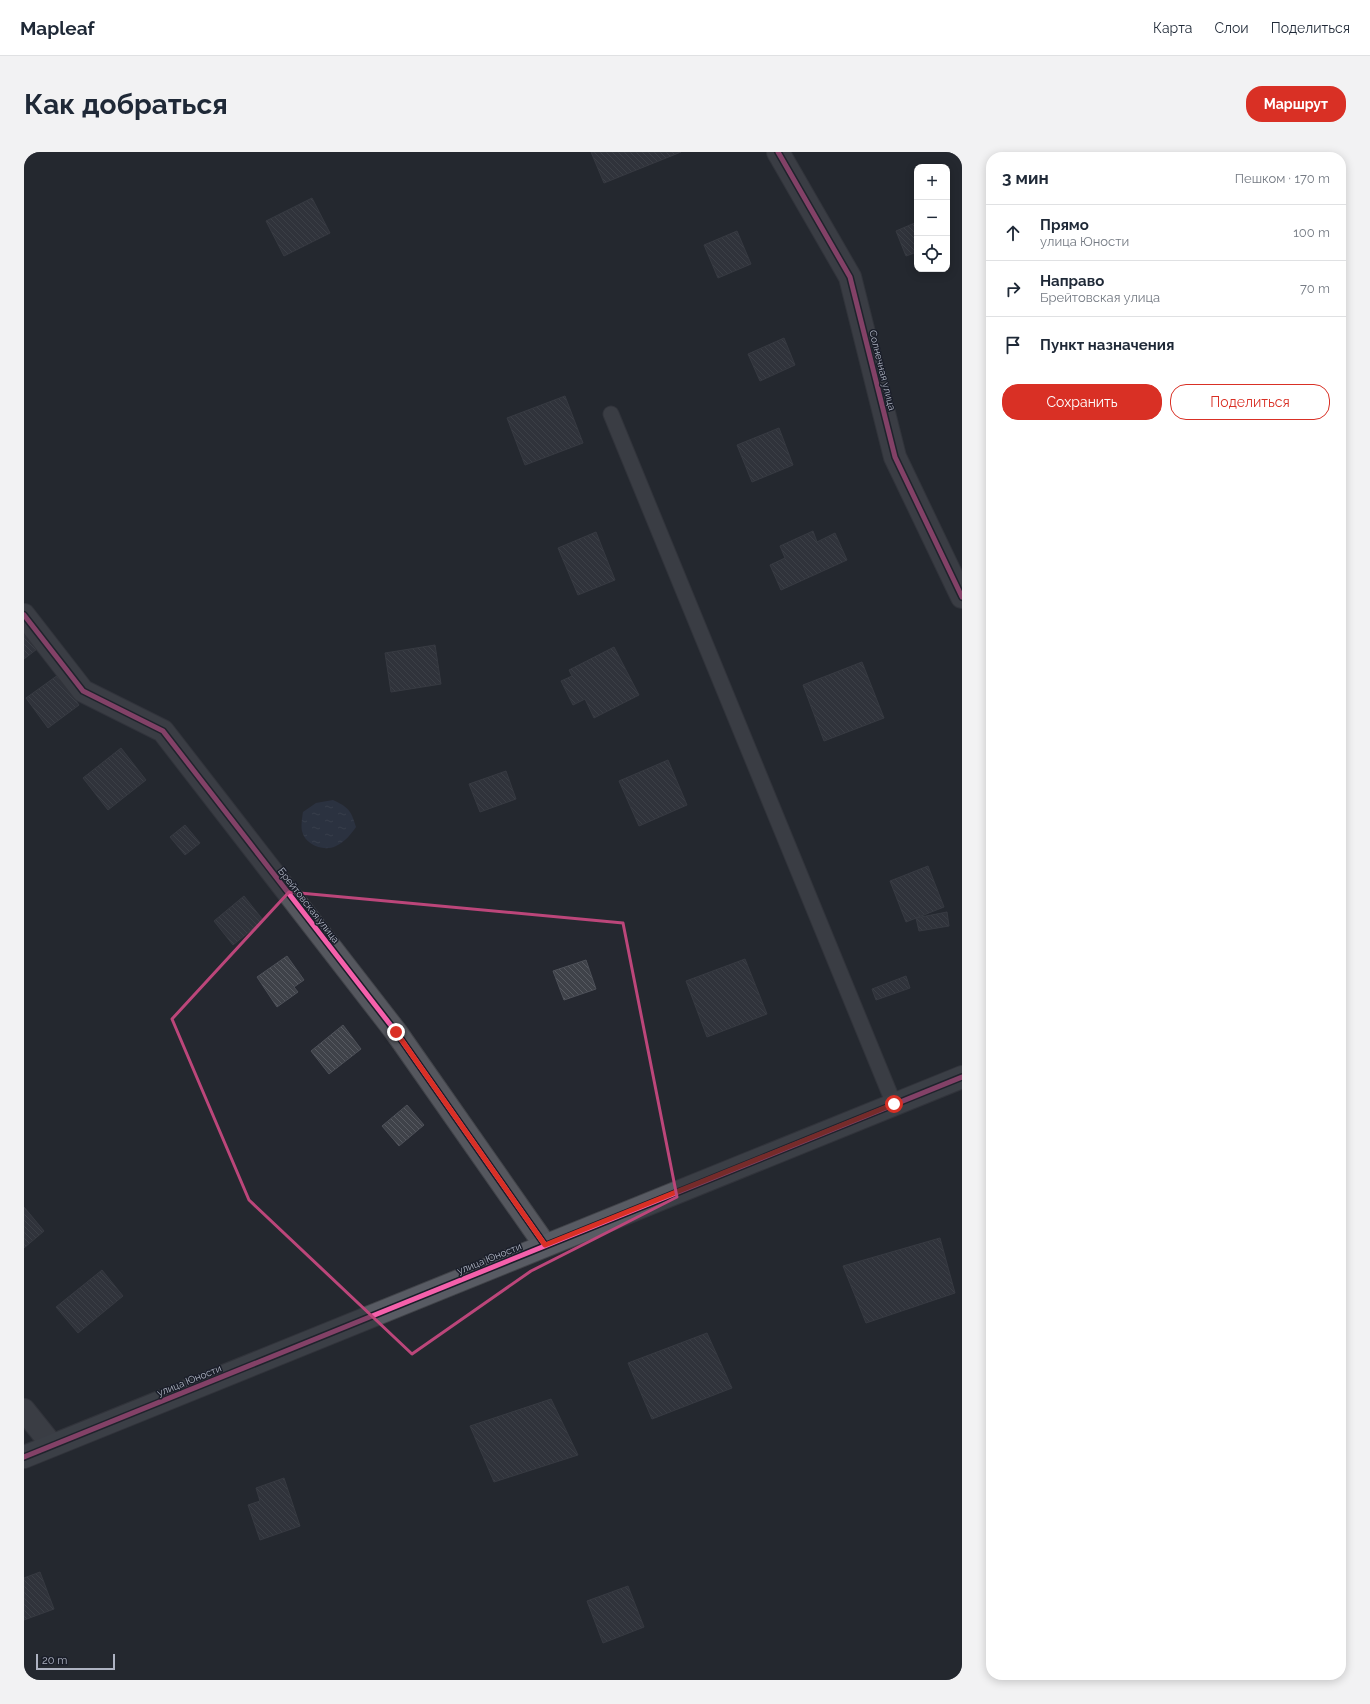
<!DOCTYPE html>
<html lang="ru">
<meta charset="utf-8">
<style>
:root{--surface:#fff;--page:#f2f2f3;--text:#1f2937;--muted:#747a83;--line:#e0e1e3;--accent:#d93025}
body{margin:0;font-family:Raleway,sans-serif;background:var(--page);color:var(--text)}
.controls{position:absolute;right:12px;top:12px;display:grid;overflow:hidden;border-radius:8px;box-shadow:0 2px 10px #0003}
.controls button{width:36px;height:36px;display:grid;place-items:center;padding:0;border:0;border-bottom:1px solid var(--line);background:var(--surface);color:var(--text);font:20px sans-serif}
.scale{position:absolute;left:12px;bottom:10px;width:79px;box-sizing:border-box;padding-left:4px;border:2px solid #aeb3c2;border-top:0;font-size:11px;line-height:14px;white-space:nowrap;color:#aeb3c2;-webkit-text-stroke:3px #1a1e29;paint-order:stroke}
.stop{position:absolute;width:12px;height:12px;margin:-9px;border:3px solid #d93025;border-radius:50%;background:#fff}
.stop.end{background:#d93025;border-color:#fff;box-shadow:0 1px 4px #0008}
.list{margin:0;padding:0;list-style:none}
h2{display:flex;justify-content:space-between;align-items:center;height:52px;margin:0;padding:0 16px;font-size:17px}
h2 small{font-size:13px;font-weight:400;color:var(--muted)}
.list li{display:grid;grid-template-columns:26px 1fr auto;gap:12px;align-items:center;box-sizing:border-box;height:56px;padding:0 16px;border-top:1px solid var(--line)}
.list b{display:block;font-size:15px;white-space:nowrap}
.list p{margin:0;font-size:13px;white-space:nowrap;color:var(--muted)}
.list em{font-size:13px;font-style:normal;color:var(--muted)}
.actions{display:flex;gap:8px;padding:12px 16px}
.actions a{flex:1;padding:9px 0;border:1px solid var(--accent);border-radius:16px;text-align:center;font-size:14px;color:var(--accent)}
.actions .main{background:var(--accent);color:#fff}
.icon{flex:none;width:22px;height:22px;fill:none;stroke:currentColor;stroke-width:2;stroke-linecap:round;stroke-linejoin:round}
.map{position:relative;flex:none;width:938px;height:1528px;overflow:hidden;border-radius:16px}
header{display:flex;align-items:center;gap:24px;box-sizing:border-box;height:56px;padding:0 20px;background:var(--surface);border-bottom:1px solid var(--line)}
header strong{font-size:19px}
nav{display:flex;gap:22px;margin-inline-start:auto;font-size:14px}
.intro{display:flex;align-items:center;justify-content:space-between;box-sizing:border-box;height:96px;padding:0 24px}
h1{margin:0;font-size:28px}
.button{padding:10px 18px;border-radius:16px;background:var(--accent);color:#fff;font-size:14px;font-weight:700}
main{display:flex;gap:24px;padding:0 24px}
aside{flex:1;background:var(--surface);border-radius:16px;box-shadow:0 2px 10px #0003}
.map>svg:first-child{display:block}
.water{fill:url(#water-ripples)}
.building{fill:url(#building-back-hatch);stroke:#4d5058}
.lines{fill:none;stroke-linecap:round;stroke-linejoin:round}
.lane-casing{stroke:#414349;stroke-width:17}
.street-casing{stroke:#414349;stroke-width:24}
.secondary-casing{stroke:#414349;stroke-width:24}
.lane{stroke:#55575e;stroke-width:15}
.street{stroke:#55575e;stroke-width:22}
.secondary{stroke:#585b63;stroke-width:22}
.cycleway-casing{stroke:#1a1e29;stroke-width:8}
.cycleway{stroke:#f560ab;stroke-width:5}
.route{stroke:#d93025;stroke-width:5}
.marked{fill:none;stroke:#bc467a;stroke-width:3;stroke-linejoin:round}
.labels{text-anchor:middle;stroke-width:3;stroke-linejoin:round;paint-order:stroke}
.street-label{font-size:10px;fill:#aeb3c2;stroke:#1a1e29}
</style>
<header>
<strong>Mapleaf</strong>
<nav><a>Карта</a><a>Слои</a><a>Поделиться</a></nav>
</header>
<div class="intro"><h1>Как добраться</h1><a class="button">Маршрут</a></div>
<main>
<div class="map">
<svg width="938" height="1528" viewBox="0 0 938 1528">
<defs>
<pattern id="water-ripples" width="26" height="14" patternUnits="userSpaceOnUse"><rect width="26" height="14" fill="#343e56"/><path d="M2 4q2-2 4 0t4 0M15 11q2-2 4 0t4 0" fill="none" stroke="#4f586d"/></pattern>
<pattern id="building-back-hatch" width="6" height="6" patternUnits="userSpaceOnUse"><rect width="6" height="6" fill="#3f4249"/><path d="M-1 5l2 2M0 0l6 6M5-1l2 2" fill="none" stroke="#585b62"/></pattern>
</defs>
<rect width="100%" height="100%" fill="#252830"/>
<path class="water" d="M309,648C324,655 327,658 332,675C327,682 321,690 312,694C300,700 281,693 278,679C277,674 278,666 279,660L292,651Z"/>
<g class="building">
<path d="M567,0H657L580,31Z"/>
<path d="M288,46L306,81L260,104L242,69Z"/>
<path d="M893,70V100L882,104L872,79Z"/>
<path d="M713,79L727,112L694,126L680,93Z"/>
<path d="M760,186L771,213L736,229L724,202Z"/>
<path d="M541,244L559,291L501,313L483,266Z"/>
<path d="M755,276L769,313L728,330L713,293Z"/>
<path d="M789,379L793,390L811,381L823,408L757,438L746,413L761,406L756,394Z"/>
<path d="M572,380L591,428L554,443L534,396Z"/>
<path d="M0,479L13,497L0,507Z"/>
<path d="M411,493L417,532L367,540L361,501Z"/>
<path d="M590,495L615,543L570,566L561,547L549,553L537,529L548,524L545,518Z"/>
<path d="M838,510L860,566L800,589L779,533Z"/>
<path d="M34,523L55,553L24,576L2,546Z"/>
<path d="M97,596L122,628L84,658L59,626Z"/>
<path d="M644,608L663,653L615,674L595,629Z"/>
<path d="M482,619L492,647L456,660L445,632Z"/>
<path d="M161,673L176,691L161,703L146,685Z"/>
<path d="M904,714L920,755L882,770L866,729Z"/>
<path d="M220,744L239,768L209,793L190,769Z"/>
<path d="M923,760L925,774L895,779L892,766Z"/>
<path d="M263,804L280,828L270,835L274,840L253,855L233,825Z"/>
<path d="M721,807L743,862L683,885L662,829Z"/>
<path d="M562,808L572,837L540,848L529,819Z"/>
<path d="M882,824L886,836L852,848L848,837Z"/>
<path d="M319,873L337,897L305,922L287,899Z"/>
<path d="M383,953L400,973L375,994L358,974Z"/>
<path d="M0,1055L20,1079L0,1096Z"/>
<path d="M916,1086L931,1141L842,1171L819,1114Z"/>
<path d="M78,1118L99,1144L54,1181L32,1155Z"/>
<path d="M683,1181L708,1236L628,1267L604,1211Z"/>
<path d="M527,1247L554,1303L470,1330L446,1274Z"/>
<path d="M260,1326L276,1374L236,1388L224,1353L236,1349L232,1336Z"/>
<path d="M16,1420L30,1457L0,1468V1426Z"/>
<path d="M604,1434L620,1475L579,1491L563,1449Z"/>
</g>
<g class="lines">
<g class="lane-casing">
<path id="lane" d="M587,262L870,952"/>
</g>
<g class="street-casing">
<g id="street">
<path d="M754,0L826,125L871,305L938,445"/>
<path d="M0,463L59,539L139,579L372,880L521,1093"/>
<path d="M0,1258L28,1293"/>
</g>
</g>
<g class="secondary-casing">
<path id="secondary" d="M0,1305L938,925"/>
</g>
<use href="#lane" class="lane"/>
<use href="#street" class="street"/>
<use href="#secondary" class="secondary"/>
<g class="cycleway-casing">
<g id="cycleway">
<path d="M754,0L826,125L871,305L938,445"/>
<path d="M0,463L59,539L139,579L372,880L521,1093"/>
<path d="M0,1305L938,925"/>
</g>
</g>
<use href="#cycleway" class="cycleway"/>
</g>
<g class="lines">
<path class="route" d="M372,880L521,1093L870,952"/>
</g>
<path d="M0 0H938V1528H0ZM265,740L599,771L653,1045L507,1119L388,1202L225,1048L148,867Z" fill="#252830" fill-opacity=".55" fill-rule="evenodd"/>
<path class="marked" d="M265,740L599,771L653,1045L507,1119L388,1202L225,1048L148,867Z"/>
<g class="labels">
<g class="street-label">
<text transform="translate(859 218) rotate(76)" y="4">Солнечная улица</text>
<text transform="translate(285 753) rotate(52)" y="4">Брейтовская улица</text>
<text transform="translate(465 1106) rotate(-22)" y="4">улица Юности</text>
<text transform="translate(165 1228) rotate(-22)" y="4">улица Юности</text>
</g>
</g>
</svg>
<div class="controls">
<button>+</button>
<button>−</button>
<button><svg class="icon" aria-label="locate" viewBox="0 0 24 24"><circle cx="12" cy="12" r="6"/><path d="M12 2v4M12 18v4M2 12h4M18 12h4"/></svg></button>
</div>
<div class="scale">20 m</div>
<div class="stop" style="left:870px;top:952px"></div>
<div class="stop end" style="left:372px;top:880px"></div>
</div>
<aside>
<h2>3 мин<small>Пешком · 170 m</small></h2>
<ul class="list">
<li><svg class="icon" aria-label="ahead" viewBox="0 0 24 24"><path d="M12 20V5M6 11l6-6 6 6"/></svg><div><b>Прямо</b><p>улица Юности</p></div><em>100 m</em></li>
<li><svg class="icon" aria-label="right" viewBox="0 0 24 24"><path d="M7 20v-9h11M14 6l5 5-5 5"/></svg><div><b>Направо</b><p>Брейтовская улица</p></div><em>70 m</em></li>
<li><svg class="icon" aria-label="arrive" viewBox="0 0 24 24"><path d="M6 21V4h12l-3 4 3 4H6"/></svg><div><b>Пункт назначения</b></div></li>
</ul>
<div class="actions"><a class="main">Сохранить</a><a>Поделиться</a></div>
</aside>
</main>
